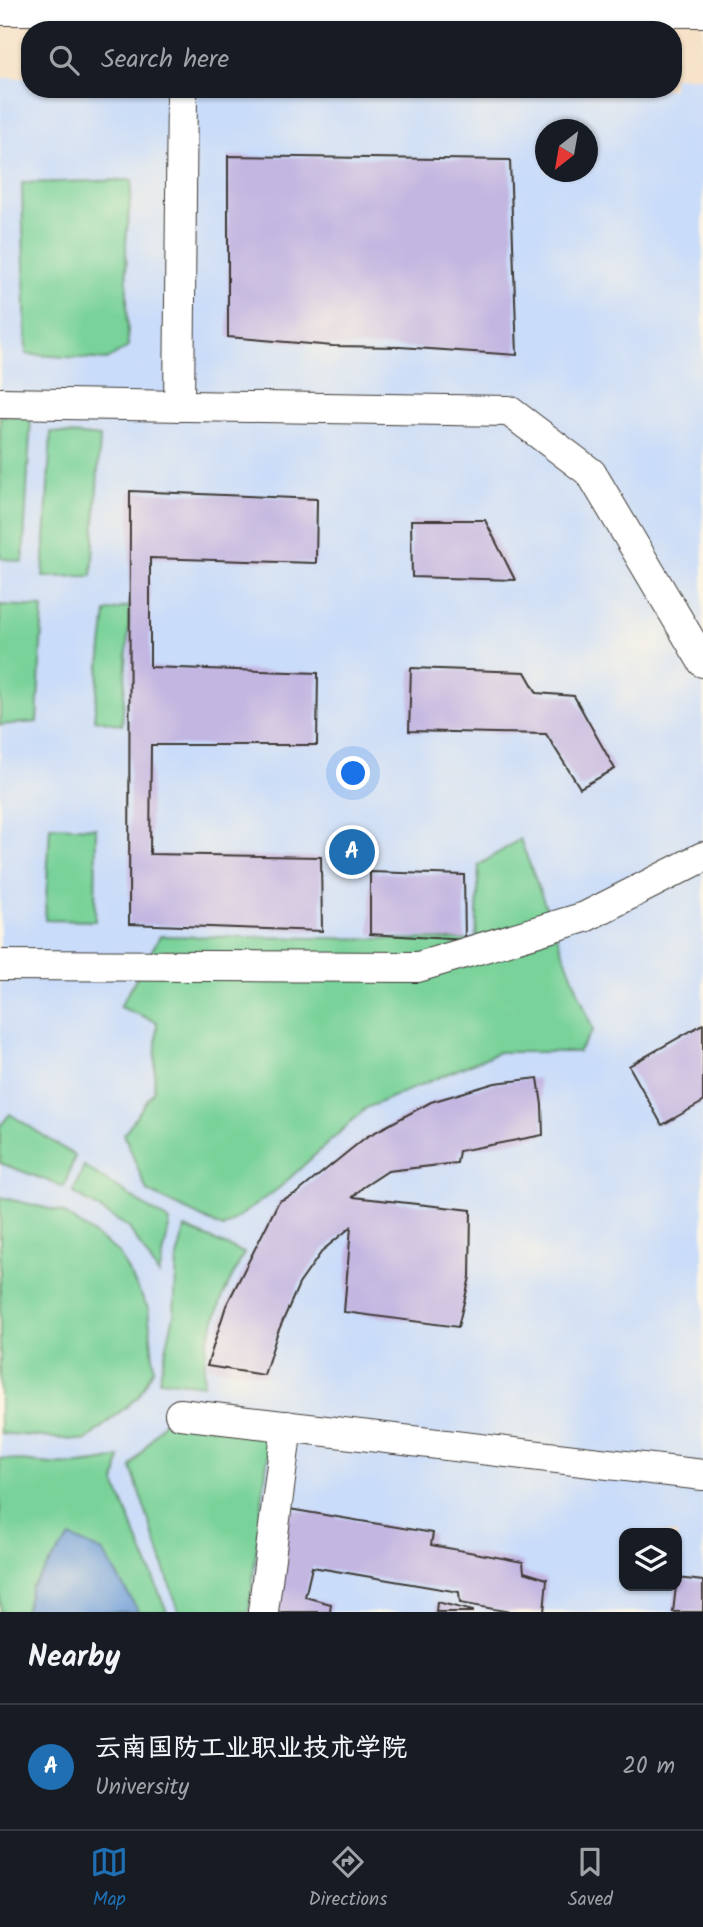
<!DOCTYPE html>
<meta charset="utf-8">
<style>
:root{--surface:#171b24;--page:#20242c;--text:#f1f3f6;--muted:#9ea1a6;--line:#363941;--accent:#1f6fb2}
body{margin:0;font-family:Kalam,"LXGW WenKai TC",sans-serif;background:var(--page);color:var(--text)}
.controls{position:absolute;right:21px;bottom:21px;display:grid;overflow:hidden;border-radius:14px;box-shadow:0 2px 5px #0004}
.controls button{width:63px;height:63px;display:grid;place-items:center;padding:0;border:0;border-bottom:2px solid var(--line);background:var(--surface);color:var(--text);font:35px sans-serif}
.compass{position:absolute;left:535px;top:119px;width:63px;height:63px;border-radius:50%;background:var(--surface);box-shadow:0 2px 5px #0004;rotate:211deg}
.you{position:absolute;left:354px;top:774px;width:24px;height:24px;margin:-18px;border:5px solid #fff;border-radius:50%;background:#1a73e8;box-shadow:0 0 0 10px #1a73e833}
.badge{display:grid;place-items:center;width:46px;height:46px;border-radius:50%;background:var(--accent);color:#fff;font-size:23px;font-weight:700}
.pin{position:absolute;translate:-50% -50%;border:4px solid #fff;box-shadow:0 2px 7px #0006}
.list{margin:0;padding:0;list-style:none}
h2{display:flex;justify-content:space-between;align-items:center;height:91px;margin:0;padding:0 28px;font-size:30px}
h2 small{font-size:23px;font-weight:400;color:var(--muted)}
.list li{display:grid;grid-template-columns:46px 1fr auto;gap:21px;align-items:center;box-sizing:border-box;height:126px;padding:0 28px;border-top:2px solid var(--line)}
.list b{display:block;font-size:26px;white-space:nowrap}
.list p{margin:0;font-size:23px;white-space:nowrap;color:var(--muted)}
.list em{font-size:23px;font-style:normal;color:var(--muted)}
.icon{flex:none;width:38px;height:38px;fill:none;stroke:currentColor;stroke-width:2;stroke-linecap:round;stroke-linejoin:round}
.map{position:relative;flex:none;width:703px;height:1612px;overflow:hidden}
.search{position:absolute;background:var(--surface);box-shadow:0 2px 5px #0004;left:21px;right:21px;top:21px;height:77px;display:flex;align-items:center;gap:18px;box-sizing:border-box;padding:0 24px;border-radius:28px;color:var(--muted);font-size:26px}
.sheet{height:217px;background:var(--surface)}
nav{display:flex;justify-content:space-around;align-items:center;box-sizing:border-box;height:98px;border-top:2px solid var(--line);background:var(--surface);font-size:19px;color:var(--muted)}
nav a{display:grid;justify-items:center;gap:4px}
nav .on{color:var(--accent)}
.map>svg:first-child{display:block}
.built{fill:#c9dcf9;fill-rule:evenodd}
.green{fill:#78d299;stroke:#4a775a;stroke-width:2}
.water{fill:#6f9fd9;stroke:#465e7a;stroke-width:2}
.building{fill:#c3b6e1}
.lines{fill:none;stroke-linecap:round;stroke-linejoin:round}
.minor-casing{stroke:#3d3935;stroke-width:32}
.minor{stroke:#fff;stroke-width:30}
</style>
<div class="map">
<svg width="703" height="1612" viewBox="0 0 703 1612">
<rect width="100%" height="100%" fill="#fcf5e5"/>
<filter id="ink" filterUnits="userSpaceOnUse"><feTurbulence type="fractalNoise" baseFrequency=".0143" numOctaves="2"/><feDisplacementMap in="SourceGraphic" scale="14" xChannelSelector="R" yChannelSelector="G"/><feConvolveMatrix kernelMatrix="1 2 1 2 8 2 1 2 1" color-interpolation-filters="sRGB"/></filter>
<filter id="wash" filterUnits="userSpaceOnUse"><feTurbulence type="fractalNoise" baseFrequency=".00686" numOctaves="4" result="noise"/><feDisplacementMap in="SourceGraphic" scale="28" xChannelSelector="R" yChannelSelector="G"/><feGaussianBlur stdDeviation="1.57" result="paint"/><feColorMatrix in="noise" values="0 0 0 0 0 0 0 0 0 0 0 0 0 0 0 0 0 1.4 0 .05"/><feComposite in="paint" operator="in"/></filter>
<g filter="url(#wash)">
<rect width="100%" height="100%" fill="#f5dfc3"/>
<path class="built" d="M673,77H703V1612H0V78H30V89H673ZM546,130H588V172H546ZM624,1533H677V1586H624Z"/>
<g class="green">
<path d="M132,180L126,243L128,347L107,360L26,354L22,183Z"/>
<path d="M0,416H31L23,562L0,558Z"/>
<path d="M51,432L100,437L92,576L43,577Z"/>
<path d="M0,605L43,607L37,722L0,725Z"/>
<path d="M130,606L122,725L94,719L106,612Z"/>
<path d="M50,826L96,828L95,921L45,920Z"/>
<path d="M520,839L593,1030L578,1052H499L366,1108L279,1188L223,1228L147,1191L124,1134L154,1090L157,1022L120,1007L160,936L476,940L479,865Z"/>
<path d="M10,1114L75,1156L64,1187L0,1163V1126Z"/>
<path d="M84,1166L170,1222L159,1275L129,1228L73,1192Z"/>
<path d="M0,1197L62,1212L118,1252L148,1308L154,1368L139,1396L85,1441L0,1433Z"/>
<path d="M185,1228L244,1253L223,1296L206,1345L203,1385L159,1380L174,1315L177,1258Z"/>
<path d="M165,1420L270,1436L249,1612H179L131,1467Z"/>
<path d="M120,1457L115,1483L167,1612H0V1458C45,1464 75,1469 120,1457Z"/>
</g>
<path class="water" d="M70,1537L103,1552L139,1612H25L31,1587Z"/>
<g id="blocks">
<g class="building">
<path d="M228,156L510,160L517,355L400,347L333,346L228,337Z"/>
<path d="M130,491L317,499L316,563L150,558V667L318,673L317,745H151L150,854L321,857L322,931L129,924Z"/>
<path d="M411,520H485L515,580L412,577Z"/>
<path d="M411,668L525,672L537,693L574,696L615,769L580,788L546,734L409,731Z"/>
<path d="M370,872L464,875L465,940L370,934Z"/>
<path d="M703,1024V1102L662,1125L629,1066Z"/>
<path d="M538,1078L542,1105L543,1135L459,1151L457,1163L388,1171L362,1188L353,1197L471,1210L470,1277L458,1327L344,1312L351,1227L323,1250L299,1284L277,1334L264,1375L207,1366L226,1306L279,1201L297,1193L366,1137L431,1102L495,1083Z"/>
<path d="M283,1508L433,1533L431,1545L523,1562L524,1572L547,1579L544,1612H510L460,1603L459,1592L312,1567L305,1597L331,1604L330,1612H271Z"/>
<path d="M677,1578L703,1581V1612H673Z"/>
<path d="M437,1602L473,1611V1612H436Z"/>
</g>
</g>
</g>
<g filter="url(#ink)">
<use href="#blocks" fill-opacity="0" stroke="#3d3935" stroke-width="2"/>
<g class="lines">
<g class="minor-casing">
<g id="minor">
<path d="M0,10L703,12"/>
<path d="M0,403L509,411L591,473L703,662"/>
<path d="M179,406L182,89"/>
<path d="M0,965L418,967L585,917L703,857"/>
<path d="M180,1414L703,1475"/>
<path d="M263,1612L287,1426"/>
</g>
</g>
<use href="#minor" class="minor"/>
</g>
</g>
</svg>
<div class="controls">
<button><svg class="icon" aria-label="layers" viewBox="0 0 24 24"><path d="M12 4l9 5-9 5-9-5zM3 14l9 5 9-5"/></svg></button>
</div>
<svg class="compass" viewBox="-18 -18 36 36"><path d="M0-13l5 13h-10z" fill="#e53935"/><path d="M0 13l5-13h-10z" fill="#9ea1a6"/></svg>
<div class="you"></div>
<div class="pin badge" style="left:352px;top:852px">A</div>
<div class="search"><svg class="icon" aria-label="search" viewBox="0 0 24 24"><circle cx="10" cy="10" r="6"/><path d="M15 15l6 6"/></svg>Search here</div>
</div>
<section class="sheet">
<h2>Nearby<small></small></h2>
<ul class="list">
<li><span class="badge">A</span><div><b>云南国防工业职业技术学院</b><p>University</p></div><em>20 m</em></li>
</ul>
</section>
<nav>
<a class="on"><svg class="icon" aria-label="map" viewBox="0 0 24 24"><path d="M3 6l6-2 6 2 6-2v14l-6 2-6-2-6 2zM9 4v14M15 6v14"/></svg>Map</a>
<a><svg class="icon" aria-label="directions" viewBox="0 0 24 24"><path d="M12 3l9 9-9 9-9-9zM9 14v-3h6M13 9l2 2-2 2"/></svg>Directions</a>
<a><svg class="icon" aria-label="saved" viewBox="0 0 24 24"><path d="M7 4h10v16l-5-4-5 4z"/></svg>Saved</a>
</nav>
